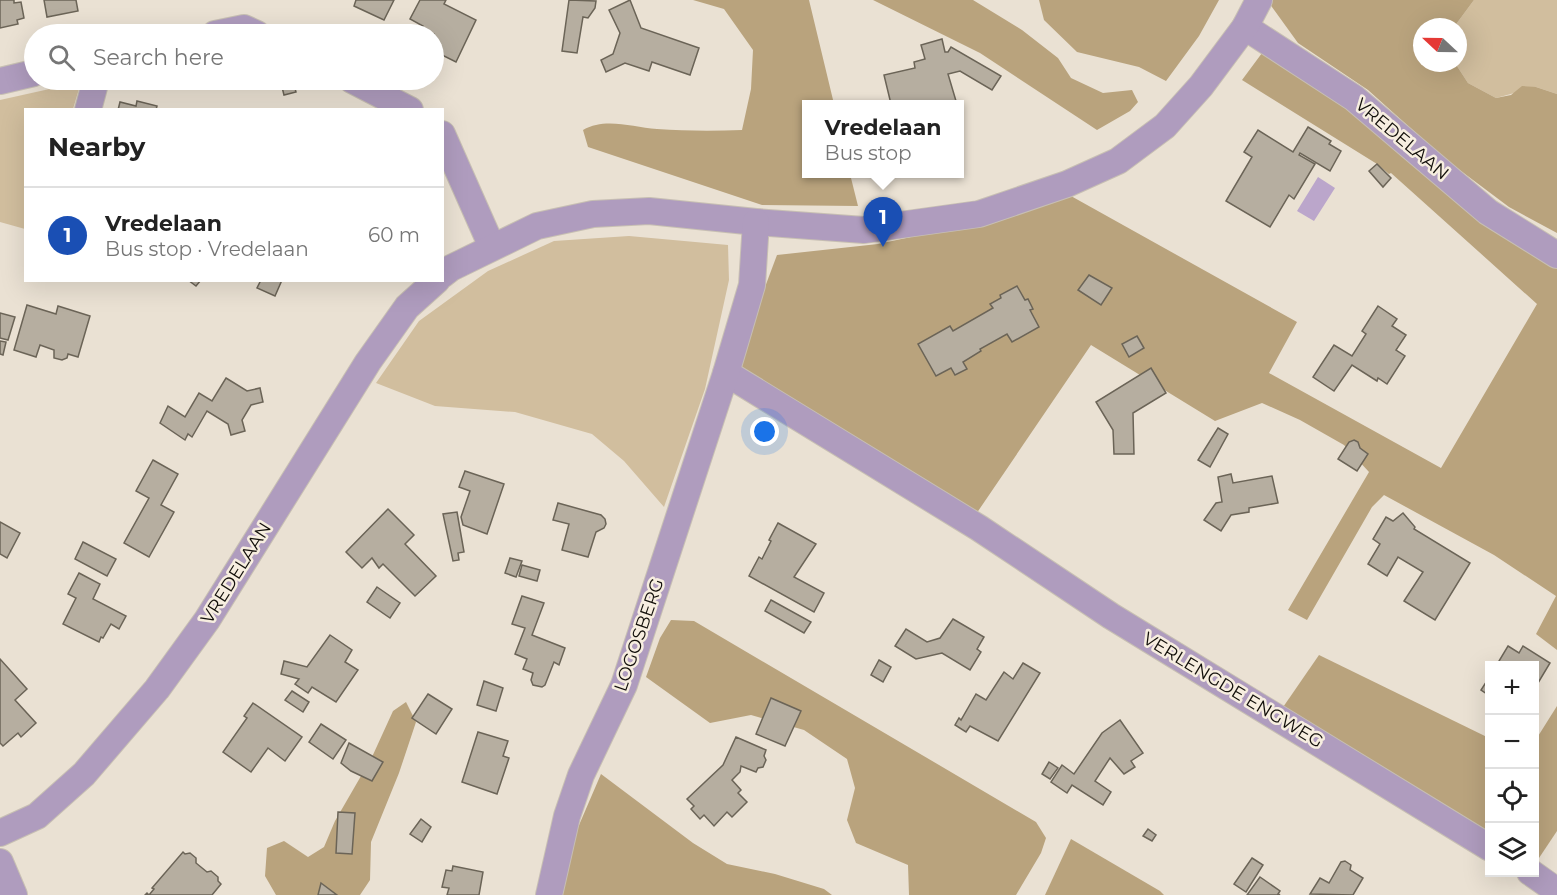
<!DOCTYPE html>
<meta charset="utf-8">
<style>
:root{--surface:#fff;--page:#f6f6f6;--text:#222;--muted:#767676;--line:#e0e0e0;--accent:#d93025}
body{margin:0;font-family:Montserrat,sans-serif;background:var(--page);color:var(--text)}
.controls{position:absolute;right:18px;bottom:18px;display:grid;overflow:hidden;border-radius:0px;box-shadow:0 6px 24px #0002}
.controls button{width:54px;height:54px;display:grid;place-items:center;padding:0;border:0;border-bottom:2px solid var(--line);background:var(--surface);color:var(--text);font:30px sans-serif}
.compass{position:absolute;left:1413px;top:18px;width:54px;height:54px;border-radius:50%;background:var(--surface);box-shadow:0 6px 24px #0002;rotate:292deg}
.you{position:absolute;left:765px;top:432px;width:21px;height:21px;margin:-15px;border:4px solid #fff;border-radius:50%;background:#1a73e8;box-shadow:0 0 0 9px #1a73e833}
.badge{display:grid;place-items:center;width:39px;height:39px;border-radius:50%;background:var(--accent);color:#fff;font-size:20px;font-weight:700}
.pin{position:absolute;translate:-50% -50px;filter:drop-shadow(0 2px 3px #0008)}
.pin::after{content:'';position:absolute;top:32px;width:21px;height:18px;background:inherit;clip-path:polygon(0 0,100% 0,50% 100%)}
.popup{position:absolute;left:802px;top:100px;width:162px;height:78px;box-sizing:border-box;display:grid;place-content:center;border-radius:0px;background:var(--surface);filter:drop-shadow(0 2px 4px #0005);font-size:20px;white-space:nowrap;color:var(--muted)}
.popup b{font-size:22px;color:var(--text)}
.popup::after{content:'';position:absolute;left:50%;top:100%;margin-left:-12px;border:12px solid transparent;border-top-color:var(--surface)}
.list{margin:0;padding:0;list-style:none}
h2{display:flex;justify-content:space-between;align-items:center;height:78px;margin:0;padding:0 24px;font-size:26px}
h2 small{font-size:20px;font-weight:400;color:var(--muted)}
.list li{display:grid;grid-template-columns:39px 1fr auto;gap:18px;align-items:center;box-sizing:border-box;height:96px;padding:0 24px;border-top:2px solid var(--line)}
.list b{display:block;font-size:22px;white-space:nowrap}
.list p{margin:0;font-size:20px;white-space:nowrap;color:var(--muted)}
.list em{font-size:20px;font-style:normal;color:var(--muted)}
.icon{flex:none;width:33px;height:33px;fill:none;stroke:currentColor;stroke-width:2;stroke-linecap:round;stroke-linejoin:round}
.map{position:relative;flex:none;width:1557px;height:895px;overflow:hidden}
.search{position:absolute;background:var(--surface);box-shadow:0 6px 24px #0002;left:24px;top:24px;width:420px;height:66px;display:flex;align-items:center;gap:15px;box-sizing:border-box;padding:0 21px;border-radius:33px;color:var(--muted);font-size:22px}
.panel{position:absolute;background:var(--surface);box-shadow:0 6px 24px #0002;left:24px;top:108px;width:420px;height:174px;border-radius:0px}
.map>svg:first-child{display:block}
.green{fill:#d1be9e}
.forest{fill:#b9a37d}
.water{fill:#bba6cb}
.building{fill:#b6aea0;stroke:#6b6457;stroke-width:1.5}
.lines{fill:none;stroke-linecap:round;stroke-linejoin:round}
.minor-casing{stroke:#c7bfb3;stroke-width:28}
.minor{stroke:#af9cbe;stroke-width:26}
.labels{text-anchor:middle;stroke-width:5;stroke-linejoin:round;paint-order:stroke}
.street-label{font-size:18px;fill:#110e09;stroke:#f7eee0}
</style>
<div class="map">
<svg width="1557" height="895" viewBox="0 0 1557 895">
<rect width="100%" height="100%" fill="#eae1d3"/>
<g class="green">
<path d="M1474,0H1557V94L1536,87L1496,98L1468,83L1455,63H1458V27H1454Z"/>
<path d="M81,82L73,109L26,110L25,229L0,222V100Z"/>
<path d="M629,236L728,245L729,280L705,389L664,507L624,461L592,434L515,412L435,406L376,383L419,321L488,271L554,241Z"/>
</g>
<g class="forest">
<path d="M693,0H809L834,104H806V174H850L858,206L762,205L588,147L583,130C605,117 632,127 657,129C685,131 714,131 742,130L751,89L753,50L724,9Z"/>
<path d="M873,0H973L1022,30L1058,58L1071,78L1103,93L1132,90L1138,102L1130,111L1097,130L980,53Z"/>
<path d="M1039,0H1219L1199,36L1166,81L1139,67L1077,52L1044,20Z"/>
<path d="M1267,0H1474L1454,27H1422V63H1455L1468,83L1496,98L1511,95L1522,86L1536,87L1557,94V233L1509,207L1445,159L1368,90L1298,43Z"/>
<path d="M1265,49L1272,52L1557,262V650L1536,634L1556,596L1494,555L1384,495L1372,507L1307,620L1288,610L1369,472L1344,445L1300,420L1262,403L1215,421L1091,345L970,523L731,378L777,255L878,244L953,228L1062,191L1297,322L1269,373L1441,468L1537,304L1391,173L1389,174L1377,164L1242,80Z"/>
<path d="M671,620L694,621L1036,822L1046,838L1041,853L1016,895H909L908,865L856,843L847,820L855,788L847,759L804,730L751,715L710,723L646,677L660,638Z"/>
<path d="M1319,655L1489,738V841L1279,713Z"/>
<path d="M406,702L416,722L399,773L371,842L370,880L360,895H276L265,876L267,848L284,841L308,857L324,847L335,821L372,757L393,711Z"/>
<path d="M1557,706V831L1535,864V741Z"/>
<path d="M601,774L693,843L727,864L775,874L824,889L832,895H551L564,860Z"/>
<path d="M1071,839L1160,891L1164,895H1045Z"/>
</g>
<path class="water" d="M1318,177L1335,188L1314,221L1297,211Z"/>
<g class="building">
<path d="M0,0H14V3L21,2L24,18L17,20L18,24L0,28Z"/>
<path d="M44,0H76L78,11L47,17Z"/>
<path d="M356,0H394L384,20L354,6Z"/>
<path d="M420,0H446L444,4L476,20L456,62L434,51V34H419L423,26L410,19Z"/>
<path d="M569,0L596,1L595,8L588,18L583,17L577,53L562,51Z"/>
<path d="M630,0L641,28L699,48L690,75L652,62L649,71L625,63L606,72L601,60L613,54L620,33L609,10Z"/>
<path d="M942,39L945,52H948L951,47L1001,76L992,90L960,71L948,74L956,101L943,104H891L884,75L915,68L914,62L925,59L921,45Z"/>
<path d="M293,81L296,92L284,95L281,83Z"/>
<path d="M137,101L157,106L156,110H118L120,102L136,106Z"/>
<path d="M1308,127L1331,141L1329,144L1341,151L1330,171L1300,153L1299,155L1315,164L1294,199L1289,195L1270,227L1226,201L1252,157L1244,152L1258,130L1293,152Z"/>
<path d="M1377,164L1391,178L1383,187L1369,171Z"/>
<path d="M1089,275L1112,288L1101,305L1078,290Z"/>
<path d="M188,280H201L196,286Z"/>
<path d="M261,280H282L275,296L257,288Z"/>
<path d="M1017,286L1025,300L1028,299L1033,309L1030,310L1039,327L1012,342L1007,334L980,349L981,351L963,362L967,369L955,375L951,368L936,376L918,344L950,326L953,331L993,308L990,304L1001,298L1000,295Z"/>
<path d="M27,305L56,314L58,306L90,316L78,357L68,354L67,358L62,360L54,358V350L40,345L36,357L14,350Z"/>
<path d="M1378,306L1397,319L1392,326L1406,335L1396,350L1405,356L1387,384L1378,378L1377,381L1352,365L1334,391L1313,377L1334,345L1352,356L1366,334L1362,331Z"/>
<path d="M0,313L15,317L8,340L0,338Z"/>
<path d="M1137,336L1144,348L1129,357L1122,344Z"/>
<path d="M0,341L6,342L3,355L0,354Z"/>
<path d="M1151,368L1166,393L1133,413L1134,454H1114L1113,430L1096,402Z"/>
<path d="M226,378L247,391L260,388L263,402L251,405L242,420L245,431L231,435L228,424L207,411L192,437L188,434L185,440L160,423L168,406L185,417L199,393L212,401Z"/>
<path d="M1218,428L1228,434L1210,467L1198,460Z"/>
<path d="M1354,440L1358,442L1360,448L1368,454L1357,471L1338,459L1349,442Z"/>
<path d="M153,460L178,474L161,505L174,512L149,557L124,543L149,498L136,491Z"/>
<path d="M465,471L504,484L487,534L463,525L461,517L470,491L459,487Z"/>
<path d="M1231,474L1233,483L1272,476L1278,503L1249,508V512L1231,515L1221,531L1204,520L1216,503L1222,502L1218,477Z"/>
<path d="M558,503L601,515L605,519L606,524L604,528L596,532L588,557L562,550L569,524L553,520Z"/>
<path d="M388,509L414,535L405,544L436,576L415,596L383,564L379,568L372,558L362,568L346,552Z"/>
<path d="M457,512L464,552L458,553L459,560L453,561L443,514Z"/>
<path d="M1403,513L1415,527L1414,529L1470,563L1435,620L1404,601L1423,572L1398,557L1387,576L1368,564L1380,544L1373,539L1386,517L1393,521Z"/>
<path d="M0,522L20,533L7,558L0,554Z"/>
<path d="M778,523L816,544L794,577L824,593L814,612L749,576L759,557L762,559L771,541L769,540Z"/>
<path d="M83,542L116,559L107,576L75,559Z"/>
<path d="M510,558L522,561L516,577L505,573Z"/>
<path d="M522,565L540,570L537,581L519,576Z"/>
<path d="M79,573L100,584L93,599L126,616L119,629L111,624L103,638L101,637L99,642L63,624L76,598L68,594Z"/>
<path d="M377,587L400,603L390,618L367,602Z"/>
<path d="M522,596L544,603L532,635L565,648L559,665L554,662L545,685L542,687L533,685L531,680L533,673L523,669L527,659L515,654L525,628L512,624Z"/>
<path d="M771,600L811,622L804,633L765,611Z"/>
<path d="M953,619L984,637L977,649L981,652L970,670L942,653L916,659L895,646L906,629L927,642L940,638Z"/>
<path d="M330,635L352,650L345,662L358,670L336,702L312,687L308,693L295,684L299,679L281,674L284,661L307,667Z"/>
<path d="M1508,646L1519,653L1523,646L1550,663L1538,683L1534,681V666H1496Z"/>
<path d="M0,659L27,689L15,700L36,723L21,737L18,733L3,746L0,743Z"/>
<path d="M879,660L891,667L883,682L871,675Z"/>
<path d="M1023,663L1040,673L998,741L970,726L966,732L955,725L959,718L961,720L976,694L986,700L1004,672L1013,679Z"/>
<path d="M1490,676V696L1481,690Z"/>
<path d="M484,681L503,688L496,711L477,705Z"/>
<path d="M292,691L309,702L303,712L285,700Z"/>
<path d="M428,694L452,709L436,734L412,718Z"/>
<path d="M771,698L801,711L785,746L756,734Z"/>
<path d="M253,703L302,737L285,761L268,748L251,772L223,752L247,718L244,716Z"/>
<path d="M1120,720L1143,753L1131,761L1135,767L1124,774L1110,758L1095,781L1111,792L1103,805L1072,785L1067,793L1051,782L1062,765L1074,774L1102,733Z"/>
<path d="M321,724L346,740L333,759L309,742Z"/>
<path d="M478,732L508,741L503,756L509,758L497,794L462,782Z"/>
<path d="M736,737L766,750L764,756L766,760L763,767L758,768L756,772L741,766L740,772L732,780L741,790L738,793L747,802L732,817L727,812L714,826L704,815L700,819L691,809L694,806L687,799L723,765Z"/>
<path d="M349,743L383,762L372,781L351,771L341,763Z"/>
<path d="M1049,762L1058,768L1050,779L1042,774Z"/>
<path d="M338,812L355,813L352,854L336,853Z"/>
<path d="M421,819L431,827L422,842L410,834Z"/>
<path d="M1148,829L1156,835L1152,841L1143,836Z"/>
<path d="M183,852L185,854L190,853L196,858V863L207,872L211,871L218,877V881L221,884L212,895H145L147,893L149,895L154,889L152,888Z"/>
<path d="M1252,858L1263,865L1246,892L1234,884Z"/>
<path d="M1345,861L1351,865L1350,870L1363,878L1353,895L1310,894L1320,878L1329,883L1341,862Z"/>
<path d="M453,866L483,872L479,895H447L449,888L442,887L446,870L452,871Z"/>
<path d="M1260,877L1280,891L1278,894L1280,895H1247Z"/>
<path d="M321,883L337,895H318Z"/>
</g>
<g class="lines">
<g class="minor-casing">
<g id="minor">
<path d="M1245,27L1354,98L1488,212L1557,255"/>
<path d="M215,34L244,28L257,34"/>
<path d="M352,80L410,110"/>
<path d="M0,81L34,73"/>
<path d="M88,110L96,80"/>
<path d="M442,134L492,247"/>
<path d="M442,275L451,268L537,226L593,214L649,211L756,222L864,230L979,214L1067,184L1118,161L1165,126L1201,86L1245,27L1259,0"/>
<path d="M726,373L979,528L1111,616L1490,848"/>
<path d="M0,833L37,816L84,774L157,689L207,620L368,362L407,307L437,280"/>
<path d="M0,862L14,895"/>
<path d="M1530,872L1557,891"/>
<path d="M549,895L567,816L581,775L624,685L726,373L752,285L756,222"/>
</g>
</g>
<use href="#minor" class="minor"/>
</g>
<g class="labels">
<g class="street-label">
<text transform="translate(1402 139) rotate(40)" y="6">VREDELAAN</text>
<text transform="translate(236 573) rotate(-58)" y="6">VREDELAAN</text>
<text transform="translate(639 635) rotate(-71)" y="6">LOGOSBERG</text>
<text transform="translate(1233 690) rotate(31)" y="6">VERLENGDE ENGWEG</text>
</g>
</g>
</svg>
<div class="controls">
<button>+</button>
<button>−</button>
<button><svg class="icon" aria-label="locate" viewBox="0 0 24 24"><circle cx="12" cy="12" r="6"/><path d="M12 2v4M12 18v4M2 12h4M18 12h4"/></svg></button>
<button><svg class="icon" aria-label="layers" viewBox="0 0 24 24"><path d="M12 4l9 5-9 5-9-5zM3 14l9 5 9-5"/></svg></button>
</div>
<svg class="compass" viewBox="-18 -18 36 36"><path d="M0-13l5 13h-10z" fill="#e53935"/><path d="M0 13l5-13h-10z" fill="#767676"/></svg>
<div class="you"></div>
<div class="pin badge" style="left:883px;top:247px;background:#1a4fb4">1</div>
<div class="popup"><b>Vredelaan</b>Bus stop</div>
<div class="search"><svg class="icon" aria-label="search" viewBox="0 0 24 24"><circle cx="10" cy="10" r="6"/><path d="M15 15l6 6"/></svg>Search here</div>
<section class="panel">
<h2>Nearby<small></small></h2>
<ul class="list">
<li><span class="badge" style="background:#1a4fb4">1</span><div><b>Vredelaan</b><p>Bus stop · Vredelaan</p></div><em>60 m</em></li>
</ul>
</section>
</div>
